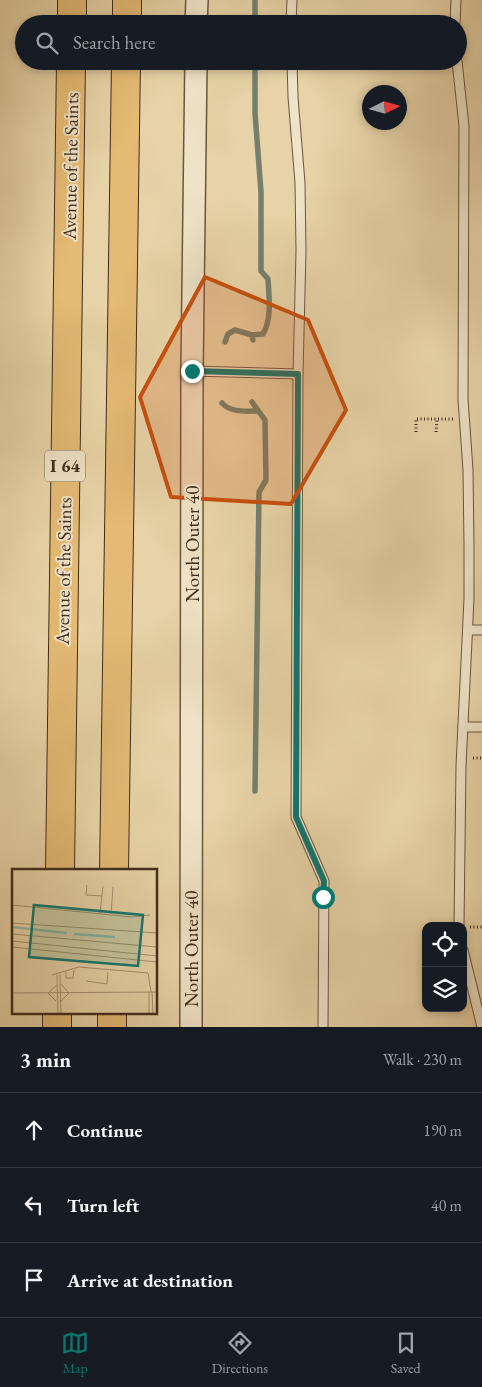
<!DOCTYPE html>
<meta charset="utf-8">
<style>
:root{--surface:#171b24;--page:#20242c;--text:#f1f3f6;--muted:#9ea1a6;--line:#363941;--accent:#0f766e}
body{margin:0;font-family:"EB Garamond",serif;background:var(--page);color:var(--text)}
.controls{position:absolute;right:15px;bottom:15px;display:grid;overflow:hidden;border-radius:10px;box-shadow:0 2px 8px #0003}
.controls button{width:45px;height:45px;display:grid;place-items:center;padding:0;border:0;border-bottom:1px solid var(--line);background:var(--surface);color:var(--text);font:25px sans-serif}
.compass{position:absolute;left:362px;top:85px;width:45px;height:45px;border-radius:50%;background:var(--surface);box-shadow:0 2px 8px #0003;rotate:85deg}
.stop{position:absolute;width:15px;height:15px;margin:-11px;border:4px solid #0f766e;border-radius:50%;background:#fff}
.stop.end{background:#0f766e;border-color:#fff;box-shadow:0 1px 5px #0008}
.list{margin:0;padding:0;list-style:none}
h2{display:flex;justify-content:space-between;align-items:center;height:65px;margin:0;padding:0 20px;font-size:21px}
h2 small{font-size:16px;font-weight:400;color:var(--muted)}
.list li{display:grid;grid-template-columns:32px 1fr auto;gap:15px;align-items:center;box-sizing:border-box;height:75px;padding:0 20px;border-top:1px solid var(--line)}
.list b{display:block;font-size:19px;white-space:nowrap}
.list em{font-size:16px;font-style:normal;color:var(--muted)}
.icon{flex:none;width:28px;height:28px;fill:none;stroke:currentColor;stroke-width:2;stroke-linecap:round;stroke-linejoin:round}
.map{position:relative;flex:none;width:482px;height:1027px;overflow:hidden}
.search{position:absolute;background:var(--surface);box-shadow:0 2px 8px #0003;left:15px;right:15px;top:15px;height:55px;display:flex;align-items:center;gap:12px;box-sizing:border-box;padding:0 18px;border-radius:28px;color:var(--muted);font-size:19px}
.sheet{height:290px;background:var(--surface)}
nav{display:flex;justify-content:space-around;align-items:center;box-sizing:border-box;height:70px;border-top:1px solid var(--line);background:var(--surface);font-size:14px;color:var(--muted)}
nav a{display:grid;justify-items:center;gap:2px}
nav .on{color:var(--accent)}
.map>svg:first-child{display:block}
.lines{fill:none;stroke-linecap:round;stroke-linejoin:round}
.stream{stroke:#74806d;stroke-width:5.5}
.service-casing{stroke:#6a563f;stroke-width:11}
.tertiary-casing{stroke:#6a563f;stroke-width:24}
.motorway-casing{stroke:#402c1c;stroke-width:30}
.path{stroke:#402c1c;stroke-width:3;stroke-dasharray:1 2.5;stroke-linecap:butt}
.service{stroke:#efe2c6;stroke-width:9}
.tertiary{stroke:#efe2c6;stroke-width:21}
.motorway{stroke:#e4ba74;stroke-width:28}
.route{stroke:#0f766e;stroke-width:6}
.marked{fill:#c6500f;fill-opacity:0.2;stroke:#c6500f;stroke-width:4;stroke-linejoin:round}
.labels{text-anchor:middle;stroke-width:4;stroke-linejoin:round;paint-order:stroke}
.shield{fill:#efe2c6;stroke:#74634f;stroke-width:1}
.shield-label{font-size:18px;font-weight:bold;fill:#402c1c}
.street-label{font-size:19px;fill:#402c1c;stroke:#efe2c6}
.inset-river{fill:none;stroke:#97b8a3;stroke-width:2.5}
.inset-road{fill:none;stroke:#a4906f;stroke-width:1}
.view{fill:#0f766e;fill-opacity:0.15;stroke:#0f766e;stroke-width:2.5}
.inset-edge{fill:none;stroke:#402c1c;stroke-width:2.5}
</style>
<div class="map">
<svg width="482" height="1027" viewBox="0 0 482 1027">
<rect width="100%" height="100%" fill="#e7d3a7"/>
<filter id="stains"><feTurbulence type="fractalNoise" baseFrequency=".004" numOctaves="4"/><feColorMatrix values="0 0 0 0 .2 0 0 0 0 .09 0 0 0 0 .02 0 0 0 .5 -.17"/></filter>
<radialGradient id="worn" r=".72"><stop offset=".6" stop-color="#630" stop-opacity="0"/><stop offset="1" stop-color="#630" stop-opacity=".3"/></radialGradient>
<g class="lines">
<g class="stream">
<path d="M255,0V24"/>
<path d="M253,340L252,335L263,334C272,319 269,297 268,279L261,271V192L255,113V61"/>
<path d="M225,342L228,334L235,330L252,335"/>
<path d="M252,402L265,420L266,480L259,492L255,791"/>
<path d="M222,403C231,413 246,411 258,411"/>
</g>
<g class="service-casing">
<g id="service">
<path d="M291,24L292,0"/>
<path d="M455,24L456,0"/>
<path d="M292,61L293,97L300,183L301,251L298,374L296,817L324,881L323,1027"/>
<path d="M457,61L464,126L463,399L468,470L469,544V599L461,766L459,926"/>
<path d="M192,371L298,374"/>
<path d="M468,630H482"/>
<path d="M463,727H482"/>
<path d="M463,950L482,1027"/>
</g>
</g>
<g class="tertiary-casing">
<g id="tertiary">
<path d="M196,24L197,0"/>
<path d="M191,1027L192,371L196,61"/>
</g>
</g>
<g class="motorway-casing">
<g id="motorway">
<path d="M72,24V0"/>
<path d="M127,24V0"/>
<path d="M60,871L71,61"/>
<path d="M114,871L126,61"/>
<path d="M57,1027V1013"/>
<path d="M112,1027V1013"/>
</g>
</g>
<g class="path">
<path d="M416,432V419H453"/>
<path d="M436,432L437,419"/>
<path d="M473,758H482"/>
<path d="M470,927H482"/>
</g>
<use href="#service" class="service"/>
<use href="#tertiary" class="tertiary"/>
<use href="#motorway" class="motorway"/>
</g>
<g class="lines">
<path class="route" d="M192,371L298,374L296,817L324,881L323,897"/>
</g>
<path class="marked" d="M205,277L308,320L346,410L291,504L171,497L140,397Z"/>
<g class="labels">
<rect class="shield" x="45" y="450.5" width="40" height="31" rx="4"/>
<g class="shield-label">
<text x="65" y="472">I 64</text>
</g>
<g class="street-label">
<text transform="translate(70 166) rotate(-89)" y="7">Avenue of the Saints</text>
<text transform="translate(192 544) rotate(-90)" y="7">North Outer 40</text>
<text transform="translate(63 571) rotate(-89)" y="7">Avenue of the Saints</text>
<text transform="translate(191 949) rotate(-90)" y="7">North Outer 40</text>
</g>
</g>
<g transform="translate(12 869)">
<rect width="145" height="145" fill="#e7d3a7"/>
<path class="inset-river" d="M0,58L55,64M62,65L103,68"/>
<path class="inset-road" d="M75,16L74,26L90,27M0,36L120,48L138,46M88,44L91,17M99,45L101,18M0,54L145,64M0,65L145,78M0,72L145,87M0,78L145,93M54,103V109H61L62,101M40,106L67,98L136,104L139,123M45,106L46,145M48,106L49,145M74,112L95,115L96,103M137,123V145M140,123L141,145M0,124L145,123M44,132L36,124L45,116M48,133L57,124L49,115"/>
<path class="view" d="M22,36L131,46L126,97L17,88Z"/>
<rect width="145" height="145" class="inset-edge"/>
</g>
<rect width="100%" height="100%" filter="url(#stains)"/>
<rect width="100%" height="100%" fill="url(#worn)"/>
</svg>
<div class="controls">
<button><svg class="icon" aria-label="locate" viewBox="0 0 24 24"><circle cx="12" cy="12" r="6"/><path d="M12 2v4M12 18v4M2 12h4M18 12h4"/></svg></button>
<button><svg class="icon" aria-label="layers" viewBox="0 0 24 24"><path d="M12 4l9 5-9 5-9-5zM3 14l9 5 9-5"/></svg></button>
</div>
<svg class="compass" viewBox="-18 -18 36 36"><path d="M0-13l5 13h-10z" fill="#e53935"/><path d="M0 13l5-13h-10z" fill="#9ea1a6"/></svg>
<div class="stop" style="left:323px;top:897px"></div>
<div class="stop end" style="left:192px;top:371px"></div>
<div class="search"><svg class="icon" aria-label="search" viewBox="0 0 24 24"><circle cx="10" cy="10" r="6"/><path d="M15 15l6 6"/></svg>Search here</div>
</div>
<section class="sheet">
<h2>3 min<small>Walk · 230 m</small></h2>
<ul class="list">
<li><svg class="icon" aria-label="ahead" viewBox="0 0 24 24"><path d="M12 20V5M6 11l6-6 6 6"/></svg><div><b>Continue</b></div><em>190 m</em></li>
<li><svg class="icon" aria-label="left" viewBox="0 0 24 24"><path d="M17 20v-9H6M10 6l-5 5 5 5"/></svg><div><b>Turn left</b></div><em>40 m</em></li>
<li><svg class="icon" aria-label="arrive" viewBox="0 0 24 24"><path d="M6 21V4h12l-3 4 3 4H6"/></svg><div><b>Arrive at destination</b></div></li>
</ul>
</section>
<nav>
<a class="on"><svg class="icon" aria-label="map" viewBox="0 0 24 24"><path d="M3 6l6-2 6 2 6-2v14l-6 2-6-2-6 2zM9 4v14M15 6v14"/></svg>Map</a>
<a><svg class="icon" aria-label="directions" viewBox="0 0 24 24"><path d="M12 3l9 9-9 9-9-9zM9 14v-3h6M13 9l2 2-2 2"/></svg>Directions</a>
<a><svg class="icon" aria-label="saved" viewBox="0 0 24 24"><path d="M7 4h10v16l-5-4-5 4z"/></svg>Saved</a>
</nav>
